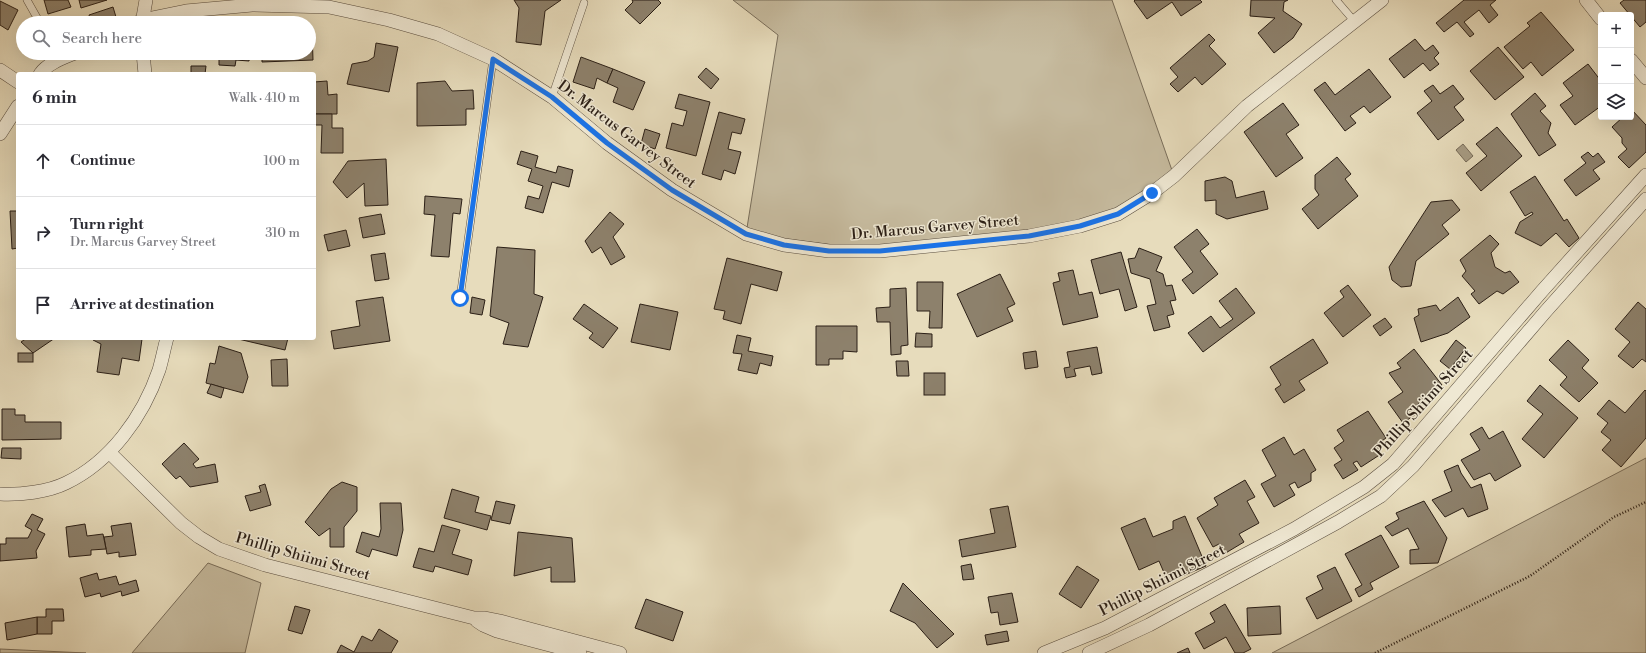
<!DOCTYPE html>
<meta charset="utf-8">
<style>
:root{--surface:#fff;--page:#f2f2f3;--text:#2b2b33;--muted:#7c7c81;--line:#e1e1e2}
body{margin:0;font-family:"Libre Bodoni",serif;background:var(--page);color:var(--text)}
.controls{position:absolute;right:12px;top:12px;display:grid;overflow:hidden;border-radius:4px;box-shadow:0 4px 16px #0002}
.controls button{width:36px;height:36px;display:grid;place-items:center;padding:0;border:0;border-bottom:1px solid var(--line);background:var(--surface);color:var(--text);font:20px sans-serif}
.stop{position:absolute;width:12px;height:12px;margin:-9px;border:3px solid #1a73e8;border-radius:50%;background:#fff}
.stop.end{background:#1a73e8;border-color:#fff;box-shadow:0 1px 4px #0008}
.list{margin:0;padding:0;list-style:none}
h2{display:flex;justify-content:space-between;align-items:center;height:52px;margin:0;padding:0 16px;font-size:17px}
h2 small{font-size:13px;font-weight:400;color:var(--muted)}
.list li{display:grid;grid-template-columns:26px 1fr auto;gap:12px;align-items:center;box-sizing:border-box;height:72px;padding:0 16px;border-top:1px solid var(--line)}
.list b{display:block;font-size:15px;white-space:nowrap}
.list p{margin:0;font-size:13px;white-space:nowrap;color:var(--muted)}
.list em{font-size:13px;font-style:normal;color:var(--muted)}
.icon{flex:none;width:22px;height:22px;fill:none;stroke:currentColor;stroke-width:2;stroke-linecap:round;stroke-linejoin:round}
.map{position:relative;flex:none;width:1646px;height:653px;overflow:hidden}
.search{position:absolute;background:var(--surface);box-shadow:0 4px 16px #0002;left:16px;top:16px;width:300px;height:44px;display:flex;align-items:center;gap:10px;box-sizing:border-box;padding:0 14px;border-radius:22px;color:var(--muted);font-size:15px}
.panel{position:absolute;background:var(--surface);box-shadow:0 4px 16px #0002;left:16px;top:72px;width:300px;height:268px;border-radius:4px}
.map>svg:first-child{display:block}
.green{fill:#c7bca0;stroke:#796e5b}
.water{fill:#a79c84;stroke:#756a58}
.building{fill:#8d816c;stroke:#2b1f16}
.lines{fill:none;stroke-linecap:round;stroke-linejoin:round}
.lane-casing{stroke:#5a4e40;stroke-width:8}
.street-casing{stroke:#5a4e40;stroke-width:14}
.path{stroke:#2b1f16;stroke-width:2.5;stroke-dasharray:1 2;stroke-linecap:butt}
.lane{stroke:#efe8d3;stroke-width:7}
.street{stroke:#efe8d3;stroke-width:13}
.route{stroke:#1a73e8;stroke-width:5}
.labels{text-anchor:middle;stroke-width:3;stroke-linejoin:round;paint-order:stroke}
.street-label{font-size:15px;fill:#2b1f16;stroke:#efe8d3}
</style>
<div class="map">
<svg width="1646" height="653" viewBox="0 0 1646 653">
<rect width="100%" height="100%" fill="#e7dcbc"/>
<filter id="stains"><feTurbulence type="fractalNoise" baseFrequency=".005" numOctaves="4"/><feColorMatrix values="0 0 0 0 .2 0 0 0 0 .09 0 0 0 0 .02 0 0 0 .5 -.17"/></filter>
<radialGradient id="worn" r=".72"><stop offset=".6" stop-color="#630" stop-opacity="0"/><stop offset="1" stop-color="#630" stop-opacity=".3"/></radialGradient>
<g class="green">
<path d="M733,0H1112L1174,176L1152,193L1080,226L880,251L746,234L778,35Z"/>
<path d="M1646,458V653H1272Z"/>
<path d="M208,563L261,583L245,653H132Z"/>
<path d="M0,649L86,653H0Z"/>
</g>
<path class="water" d="M1463,144L1473,156L1466,162L1456,150Z"/>
<g class="building">
<path d="M44,0H68L71,7L48,14Z"/>
<path d="M79,0H107L81,8Z"/>
<path d="M514,0H561L545,11L541,45L516,42L519,8Z"/>
<path d="M632,0H658L661,3L640,24L625,10L633,2Z"/>
<path d="M1135,0H1200L1202,2L1181,16L1172,2L1147,19L1134,1Z"/>
<path d="M1251,0H1288L1284,2L1283,11L1302,24L1293,38L1274,53L1258,33L1275,18L1250,16Z"/>
<path d="M1464,0H1496L1490,5L1498,15L1489,23L1479,10L1464,22L1474,34L1470,37L1457,22L1444,32L1436,23Z"/>
<path d="M1624,0H1646V22L1640,27L1620,3Z"/>
<path d="M0,1L18,10L8,30L0,25Z"/>
<path d="M113,7L116,17L97,23H91L89,15Z"/>
<path d="M1541,12L1574,50L1542,76L1531,62L1523,69L1504,47L1530,26L1527,23Z"/>
<path d="M309,30H312L313,60L262,62V53H309Z"/>
<path d="M1209,34L1215,40L1209,46L1226,64L1202,85L1195,77L1178,92L1170,84L1178,77L1170,68Z"/>
<path d="M1415,39L1425,51L1433,45L1439,53L1434,58L1439,64L1430,71L1423,63L1404,78L1389,59Z"/>
<path d="M376,43L398,47L389,92L347,84L352,64L368,61L374,57Z"/>
<path d="M1498,47L1524,77L1495,100L1470,71Z"/>
<path d="M219,53H250L249,61L236,60L235,66L219,65Z"/>
<path d="M581,57L613,69L607,83L597,78L594,89L573,82Z"/>
<path d="M1588,64L1601,81V106L1575,125L1560,105L1573,96L1563,83Z"/>
<path d="M191,66H206L205,74H191Z"/>
<path d="M706,68L719,79L711,89L698,77Z"/>
<path d="M613,69L645,82L633,110L613,102L618,88L607,83Z"/>
<path d="M1369,69L1391,97L1370,113L1364,106L1350,116L1356,123L1345,131L1314,90L1325,82L1335,95Z"/>
<path d="M327,81L328,95L337,94V114H314V82Z"/>
<path d="M445,81L452,91L473,90L474,109H466V125L417,126V83Z"/>
<path d="M1433,85L1440,94L1453,85L1464,99L1454,107L1464,120L1438,140L1417,113L1432,101L1424,91Z"/>
<path d="M1535,93L1546,106L1540,111L1551,123L1548,133L1556,145L1539,156L1511,114Z"/>
<path d="M679,94L710,102L696,156L666,148L672,123L683,126L687,111L675,108Z"/>
<path d="M1283,103L1299,125L1286,134L1303,158L1276,177L1244,132Z"/>
<path d="M1631,109L1646,125V152L1629,168L1618,157L1627,149L1622,143V138L1612,127L1623,117H1631Z"/>
<path d="M719,112L745,119L741,134L732,132L728,149L741,152L735,174L724,170L721,180L702,174Z"/>
<path d="M314,114H332V128H343V153H321L322,125H314Z"/>
<path d="M1497,127L1522,156L1481,191L1466,173L1487,156L1476,144Z"/>
<path d="M645,129L660,134L655,149L641,144Z"/>
<path d="M521,151L538,156L535,167L556,173L558,166L573,170L569,187L552,182L543,213L525,208L528,196L539,199L543,186L528,181L532,169L517,164Z"/>
<path d="M1588,152L1593,157L1598,153L1605,162L1593,170L1600,179L1576,196L1564,180L1586,163L1581,157Z"/>
<path d="M1337,157L1351,174L1345,179L1358,196L1318,229L1302,209L1319,195L1315,189V175Z"/>
<path d="M386,159L388,205L365,206L364,183L347,198L333,182L348,161Z"/>
<path d="M1535,176L1564,221L1567,219L1579,238L1569,247L1556,233L1541,246L1515,233L1520,222L1533,214L1532,212L1525,216L1510,192Z"/>
<path d="M1225,177L1232,181L1236,198L1264,191L1268,209L1227,219L1216,214V200L1205,201V181Z"/>
<path d="M425,196L462,199L460,214L453,213L449,257L431,256L435,215L424,214Z"/>
<path d="M1452,200L1460,210L1442,225L1449,234L1416,261L1411,286L1401,287L1392,280L1389,267L1431,202Z"/>
<path d="M10,211H18V248L12,249Z"/>
<path d="M610,212L624,224L613,237L625,257L611,265L601,247L592,253L585,241Z"/>
<path d="M381,214L385,234L363,238L359,218Z"/>
<path d="M1197,229L1209,244L1200,251L1218,274L1193,294L1182,280L1193,272L1174,247Z"/>
<path d="M346,230L350,246L328,251L324,235Z"/>
<path d="M1490,235L1499,244L1491,253L1495,267L1505,273L1510,271L1519,282L1503,294L1497,291L1479,304L1471,294L1475,291L1462,276L1466,271L1460,260Z"/>
<path d="M497,247L535,250L534,294L543,297L528,347L503,344L509,323L490,316Z"/>
<path d="M1139,248L1162,257L1156,271L1163,274L1166,286L1172,285L1176,300L1170,301L1174,314L1167,316L1170,327L1154,331L1147,306L1156,304L1150,279L1131,273L1128,259L1135,258Z"/>
<path d="M1121,252L1137,307L1125,311L1119,289L1100,294L1091,260Z"/>
<path d="M385,253L389,279L375,281L371,255Z"/>
<path d="M727,258L782,272L777,291L751,284L741,324L723,319L725,311L714,309Z"/>
<path d="M1073,270L1079,295L1092,292L1098,317L1063,325L1053,283L1060,281L1058,273Z"/>
<path d="M1000,274L1015,304L1007,308L1013,321L977,337L957,294Z"/>
<path d="M917,282H943L942,328H929L930,311H917Z"/>
<path d="M1348,285L1371,315L1343,337L1324,313L1344,297L1340,291Z"/>
<path d="M906,288L908,345L901,346V354L891,355L890,322H877L876,308L890,307V289Z"/>
<path d="M1236,288L1255,313L1203,352L1188,333L1211,316L1220,328L1233,319L1219,301Z"/>
<path d="M383,297L390,341L334,349L331,331L360,326L356,301Z"/>
<path d="M472,297L485,300L482,315L470,313Z"/>
<path d="M1458,297L1470,317L1448,333L1421,342L1414,318L1419,315L1418,309L1436,305L1440,311Z"/>
<path d="M1638,302L1646,309V362L1642,359L1633,368L1618,356L1630,342L1615,329Z"/>
<path d="M584,304L618,328L603,348L589,338L593,333L573,319Z"/>
<path d="M640,304L678,312L670,350L631,342Z"/>
<path d="M1385,318L1392,327L1380,336L1373,326Z"/>
<path d="M816,326H857V352L843,351V359H829V365H816Z"/>
<path d="M916,333L932,334V347H915Z"/>
<path d="M737,335L751,338L748,351L773,356L771,366L760,363L757,374L738,370L742,354L733,353Z"/>
<path d="M27,338H55L33,353L21,342Z"/>
<path d="M93,338L142,339L139,361L122,358L119,375L97,372L101,344L93,340Z"/>
<path d="M234,338H288L285,350Z"/>
<path d="M1313,339L1328,363L1299,381L1305,390L1284,403L1275,389L1281,385L1270,367Z"/>
<path d="M1456,340L1466,348L1450,369L1440,361Z"/>
<path d="M1568,340L1589,360L1582,368L1598,383L1579,402L1560,385L1567,377L1549,360Z"/>
<path d="M219,346L241,353L248,377L243,393L206,383L210,363L215,364Z"/>
<path d="M1097,347L1102,373L1092,375L1090,366L1074,369L1076,376L1066,378L1064,368L1070,367L1067,352Z"/>
<path d="M1414,349L1442,385L1417,405L1423,409L1403,423L1388,402L1403,392L1389,373L1401,368L1397,363Z"/>
<path d="M1036,351L1038,367L1025,369L1023,353Z"/>
<rect x="18" y="353" width="15" height="9"/>
<path d="M287,359L288,386H272L271,360Z"/>
<path d="M896,361H908L909,376H897Z"/>
<rect x="924" y="373" width="21" height="22"/>
<path d="M211,384L224,388L221,398L207,393Z"/>
<path d="M1540,385L1578,418L1544,458L1522,439L1543,414L1527,401Z"/>
<path d="M1645,390L1646,391V438L1621,467L1602,450L1611,440L1601,432L1608,423L1597,414L1609,400L1625,413Z"/>
<path d="M2,409H15V415H25V422H61V439L2,440Z"/>
<path d="M1368,411L1386,438L1376,445L1381,454L1361,467L1357,461L1353,463L1358,470L1343,479L1334,465L1342,460L1334,448L1344,441L1337,430Z"/>
<path d="M1482,427L1489,439L1503,431L1521,466L1495,481L1490,473L1474,480L1461,460L1480,450L1470,434Z"/>
<path d="M1284,437L1294,455L1304,449L1316,470L1311,473V481L1298,488L1295,482L1289,485L1295,495L1274,507L1261,484L1276,476L1262,450Z"/>
<path d="M184,443L199,459L193,464L196,468L215,464L218,482L190,487L180,476L176,479L162,464Z"/>
<path d="M2,448H21V459L1,458Z"/>
<path d="M1458,465L1461,473L1471,488L1481,484L1488,509L1468,517L1463,508L1445,517L1432,500L1452,491L1444,471Z"/>
<path d="M1245,480L1255,497L1247,501L1259,523L1239,534L1244,542L1224,554L1219,544L1213,547L1197,518L1218,505L1214,498Z"/>
<path d="M342,482L357,487V511L344,527V547H330V528L319,536L305,522L331,489Z"/>
<path d="M265,484L271,505L250,511L245,496L261,492L259,486Z"/>
<path d="M452,489L479,497L475,512L491,516L487,530L444,518Z"/>
<path d="M496,501L515,505L510,524L491,520Z"/>
<path d="M1424,501L1447,538L1438,563L1410,564V550L1419,549L1408,528L1392,536L1385,527L1399,519L1396,513Z"/>
<path d="M380,503H401L403,530L397,556L372,549L369,557L356,552L362,532L379,537L381,529Z"/>
<path d="M1008,506L1016,547L962,557L959,540L995,533L990,509Z"/>
<path d="M32,514L43,519L37,530L45,534L36,551L37,558L0,561V544H6V538H28L32,530L25,526Z"/>
<path d="M1185,516L1206,566L1168,582L1159,561L1139,570L1121,528L1145,518L1153,537L1173,529V521Z"/>
<path d="M131,523L136,555L119,557V552L107,554L104,537L113,536L111,526Z"/>
<path d="M85,524L87,536L103,534L106,549L91,550V555L69,557L66,527Z"/>
<path d="M442,525L460,530L452,554L472,560L468,575L435,566L433,572L413,567L419,548L434,552Z"/>
<path d="M518,532L572,538L575,582H551V567L514,576Z"/>
<path d="M1381,535L1399,567L1370,583L1373,589L1359,597L1355,589L1362,585L1345,554Z"/>
<path d="M971,564L974,579L963,580L961,566Z"/>
<path d="M1077,566L1099,580L1081,608L1059,594Z"/>
<path d="M1335,567L1352,601L1317,619L1306,598L1323,589L1317,576Z"/>
<path d="M97,573L99,580L116,576L119,585L136,580L139,591L122,596L121,591L101,597L100,593L85,597L80,578Z"/>
<path d="M903,583L954,634L937,648L915,623L890,611Z"/>
<path d="M1012,593L1018,622L1000,625L998,612L991,613L988,597Z"/>
<path d="M646,599L683,612L673,641L635,628Z"/>
<path d="M1225,604L1251,649L1243,653H1235L1226,637L1204,649L1195,633L1215,622L1210,613Z"/>
<path d="M295,606L310,610L302,634L288,630Z"/>
<path d="M1280,606L1281,634L1248,636L1247,608Z"/>
<path d="M46,609H63L64,621H52V634H37V617H46Z"/>
<path d="M37,617V634L7,640L5,623Z"/>
<path d="M379,629L398,641L391,653H337L341,645L354,652L362,636L372,641Z"/>
<path d="M1007,631L1009,641L987,645L985,635Z"/>
<path d="M1188,648L1190,653H1177Z"/>
</g>
<g class="lines">
<g class="lane-casing">
<g id="lane">
<path d="M27,0L40,23"/>
<path d="M1336,0L1355,22"/>
<path d="M552,97L584,3"/>
<path d="M460,298L493,59"/>
</g>
</g>
<g class="street-casing">
<g id="street">
<path d="M1586,0L1601,19"/>
<path d="M137,23L142,20L186,11L252,5L329,7L389,20L438,34L493,59L552,97L607,143L672,190L746,234L784,245L829,251H880L1029,236L1080,226L1118,214L1152,193L1174,176L1247,106L1382,0"/>
<path d="M142,23L146,0"/>
<path d="M143,53L145,74"/>
<path d="M1631,60L1646,78"/>
<path d="M0,70L18,82"/>
<path d="M40,74C48,63 63,58 75,53"/>
<path d="M0,134L18,106"/>
<path d="M110,453L181,523L199,537L219,549L265,565L474,618H485L500,621L620,653"/>
<path d="M0,494C20,495 48,492 66,483C110,462 143,417 159,370C162,360 164,349 167,338"/>
<path d="M477,621L483,625L497,631L580,653"/>
<path d="M1044,653L1105,628L1294,529L1364,487L1393,464L1542,291L1646,175"/>
<path d="M1089,653L1149,625L1338,522L1381,496L1413,466L1546,311L1646,199"/>
</g>
</g>
<path class="path" d="M1375,653L1530,576L1614,517L1646,502"/>
<use href="#lane" class="lane"/>
<use href="#street" class="street"/>
</g>
<g class="lines">
<path class="route" d="M460,298L493,59L552,97L607,143L672,190L746,234L784,245L829,251H880L1029,236L1080,226L1118,214L1152,193"/>
</g>
<g class="labels">
<g class="street-label">
<text transform="translate(627 134) rotate(37)" y="5">Dr. Marcus Garvey Street</text>
<text transform="translate(935 227) rotate(-5)" y="5">Dr. Marcus Garvey Street</text>
<text transform="translate(1423 403) rotate(-48)" y="5">Phillip Shiimi Street</text>
<text transform="translate(303 556) rotate(16)" y="5">Phillip Shiimi Street</text>
<text transform="translate(1162 580) rotate(-27)" y="5">Phillip Shiimi Street</text>
</g>
</g>
<rect width="100%" height="100%" filter="url(#stains)"/>
<rect width="100%" height="100%" fill="url(#worn)"/>
</svg>
<div class="controls">
<button>+</button>
<button>−</button>
<button><svg class="icon" aria-label="layers" viewBox="0 0 24 24"><path d="M12 4l9 5-9 5-9-5zM3 14l9 5 9-5"/></svg></button>
</div>
<div class="stop" style="left:460px;top:298px"></div>
<div class="stop end" style="left:1152px;top:193px"></div>
<div class="search"><svg class="icon" aria-label="search" viewBox="0 0 24 24"><circle cx="10" cy="10" r="6"/><path d="M15 15l6 6"/></svg>Search here</div>
<section class="panel">
<h2>6 min<small>Walk · 410 m</small></h2>
<ul class="list">
<li><svg class="icon" aria-label="ahead" viewBox="0 0 24 24"><path d="M12 20V5M6 11l6-6 6 6"/></svg><div><b>Continue</b></div><em>100 m</em></li>
<li><svg class="icon" aria-label="right" viewBox="0 0 24 24"><path d="M7 20v-9h11M14 6l5 5-5 5"/></svg><div><b>Turn right</b><p>Dr. Marcus Garvey Street</p></div><em>310 m</em></li>
<li><svg class="icon" aria-label="arrive" viewBox="0 0 24 24"><path d="M6 21V4h12l-3 4 3 4H6"/></svg><div><b>Arrive at destination</b></div></li>
</ul>
</section>
</div>
